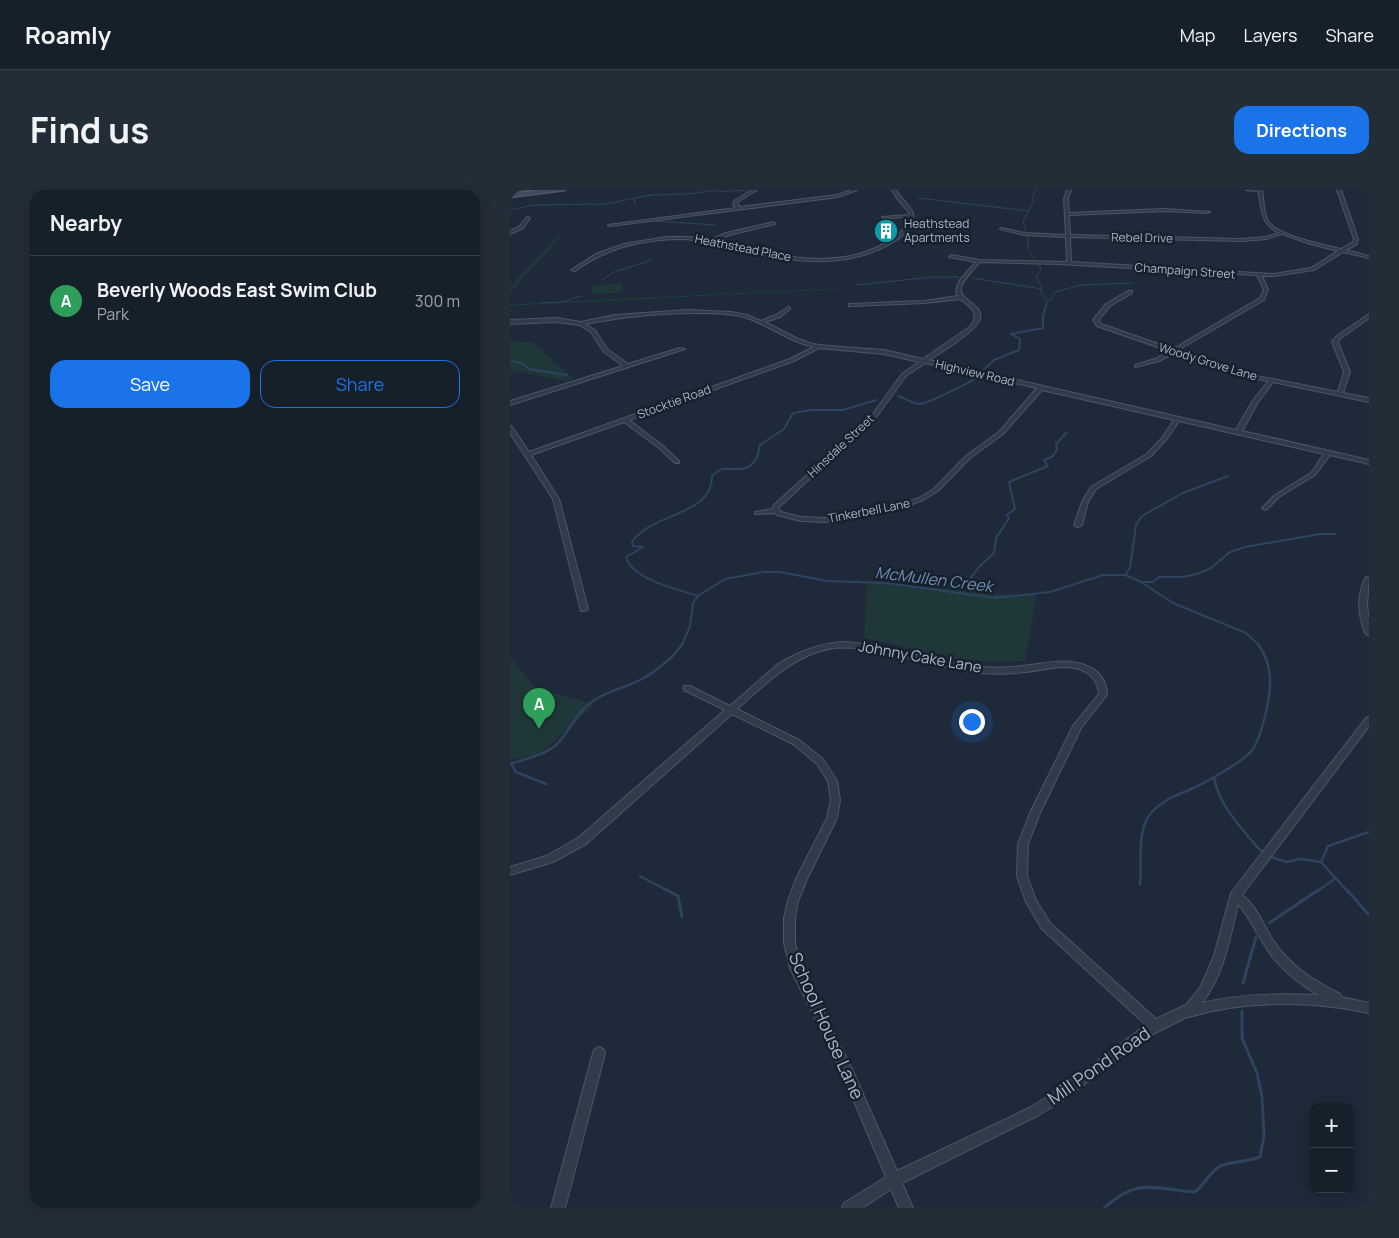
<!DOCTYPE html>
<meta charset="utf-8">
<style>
:root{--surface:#16202b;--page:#232d37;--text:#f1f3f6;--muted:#9ea3a9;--line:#353e47;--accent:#1a73e8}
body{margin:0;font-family:Manrope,sans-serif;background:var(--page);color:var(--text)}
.controls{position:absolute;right:15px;bottom:15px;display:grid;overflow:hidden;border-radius:10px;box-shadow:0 2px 12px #0003}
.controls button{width:45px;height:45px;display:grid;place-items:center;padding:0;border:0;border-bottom:1px solid var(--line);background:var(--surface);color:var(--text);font:25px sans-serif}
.you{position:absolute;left:461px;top:531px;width:18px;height:18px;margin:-12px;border:4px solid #fff;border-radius:50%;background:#1a73e8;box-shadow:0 0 0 8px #1a73e833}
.badge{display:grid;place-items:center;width:32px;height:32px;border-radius:50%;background:var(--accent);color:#fff;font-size:16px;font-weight:700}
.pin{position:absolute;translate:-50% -41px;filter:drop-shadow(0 1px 2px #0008)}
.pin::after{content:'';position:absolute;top:26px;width:18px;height:15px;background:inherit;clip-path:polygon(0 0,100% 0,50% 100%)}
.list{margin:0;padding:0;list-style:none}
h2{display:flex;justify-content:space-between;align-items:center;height:65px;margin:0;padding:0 20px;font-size:21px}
h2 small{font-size:16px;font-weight:400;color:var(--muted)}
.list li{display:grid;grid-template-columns:32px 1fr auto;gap:15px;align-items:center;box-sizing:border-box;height:90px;padding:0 20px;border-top:1px solid var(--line)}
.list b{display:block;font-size:19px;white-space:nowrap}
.list p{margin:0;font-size:16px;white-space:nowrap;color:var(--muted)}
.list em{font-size:16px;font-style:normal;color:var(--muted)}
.actions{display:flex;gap:10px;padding:15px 20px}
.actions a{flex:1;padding:11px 0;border:1px solid var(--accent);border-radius:15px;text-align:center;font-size:18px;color:var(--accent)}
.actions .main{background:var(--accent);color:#fff}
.map{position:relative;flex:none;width:859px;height:1018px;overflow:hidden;border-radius:15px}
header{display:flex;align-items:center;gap:30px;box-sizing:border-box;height:70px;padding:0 25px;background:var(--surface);border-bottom:1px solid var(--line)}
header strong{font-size:24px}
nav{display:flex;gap:28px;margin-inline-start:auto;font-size:18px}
.intro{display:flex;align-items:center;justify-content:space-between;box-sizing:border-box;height:120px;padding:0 30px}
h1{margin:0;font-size:35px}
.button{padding:12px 22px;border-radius:15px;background:var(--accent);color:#fff;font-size:18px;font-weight:700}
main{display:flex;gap:30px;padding:0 30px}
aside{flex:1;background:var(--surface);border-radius:15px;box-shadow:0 2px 12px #0003}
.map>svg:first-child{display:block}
.green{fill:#20373a}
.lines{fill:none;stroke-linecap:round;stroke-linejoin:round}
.stream-far3{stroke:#2d4360;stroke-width:1}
.stream-far2{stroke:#2d4360;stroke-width:2}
.stream-far1{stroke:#2d4360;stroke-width:2.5}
.stream{stroke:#2d4360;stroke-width:3}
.minor-casing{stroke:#4c5665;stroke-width:2}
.secondary-casing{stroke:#4c5665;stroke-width:3}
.minor{fill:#313b4a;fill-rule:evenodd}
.secondary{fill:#3f4a5d;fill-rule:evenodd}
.labels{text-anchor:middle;stroke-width:5;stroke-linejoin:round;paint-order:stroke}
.far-poi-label{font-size:12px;fill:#abb6c7;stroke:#17212e;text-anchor:start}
.far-street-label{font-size:12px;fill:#abb6c7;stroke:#17212e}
.street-label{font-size:15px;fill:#abb6c7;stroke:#17212e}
.water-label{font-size:16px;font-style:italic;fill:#708db2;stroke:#17212e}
.near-street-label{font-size:18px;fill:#abb6c7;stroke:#17212e}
</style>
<header>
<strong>Roamly</strong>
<nav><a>Map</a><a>Layers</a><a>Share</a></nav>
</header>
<div class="intro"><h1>Find us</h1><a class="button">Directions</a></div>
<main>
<aside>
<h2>Nearby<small></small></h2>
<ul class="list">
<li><span class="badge" style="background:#2e9e5b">A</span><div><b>Beverly Woods East Swim Club</b><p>Park</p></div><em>300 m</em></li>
</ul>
<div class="actions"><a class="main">Save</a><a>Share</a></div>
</aside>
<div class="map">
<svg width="859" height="1018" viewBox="0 0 859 1018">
<rect width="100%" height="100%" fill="#1e2a39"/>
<g class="green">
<path d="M52,46L0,102V97L46,47Z"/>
<path d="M112,94L111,102L108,103L81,104L83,96L86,95Z"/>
<path d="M329,98V99L0,116V114Z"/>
<path d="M0,151L22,152L64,189L56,191L0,180Z"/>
<path d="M357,392L509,405L527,403L515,471L481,472L449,469L354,448Z"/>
<path d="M0,467L26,499L85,514L30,564L0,570Z"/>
</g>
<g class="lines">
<g class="stream-far3">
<path d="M205,2L239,0"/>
<path d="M408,8L519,21"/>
<path d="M124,9L125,14"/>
<path d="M0,20L24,15L95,14L142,5L177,4L208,0"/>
<path d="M146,31L205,35"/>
<path d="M516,42L513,31L523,13V5L526,0"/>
<path d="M518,46V59L525,70"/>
<path d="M529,74L531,80L526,87L532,98L531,102L537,111"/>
<path d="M462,88L532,99"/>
<path d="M92,90L104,82L142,70"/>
<path d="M346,95L423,87H449"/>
<path d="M31,113L52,112L72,106"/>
<path d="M536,116L537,111L542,109L545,102L571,95L623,93"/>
</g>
<g class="stream-far2">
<path d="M0,170L13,174L19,179L57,185"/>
<path d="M472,181L484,170L509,160L510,149L501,144L533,138V126L536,115"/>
<path d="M388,206C395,208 403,214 410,214C416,214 462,192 467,187"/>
<path d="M615,385L620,378L626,335L632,326L673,303L718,286"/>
<path d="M632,392H643L649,387H673L687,384L701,378L720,362L735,357L810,344H826"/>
<path d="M450,402L469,377L484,363L486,348L499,328L497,325L505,319L499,292L538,276L534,270L542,267L547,260L546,254L557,242"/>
<path d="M188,406C167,399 123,390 116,367L133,357L123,356L122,352C142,322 204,326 202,285L212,279H233L240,276L247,268L250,255L274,239L283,223L302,220H333L366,210"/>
<path d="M172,455L180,436L183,413L188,406L215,389L254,382H270L317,391L376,393L486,408L540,402L593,385H615L631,392L663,413L736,443L749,455"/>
</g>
<g class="stream-far1">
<path d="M0,574C15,569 33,566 46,555C60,542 66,522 83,511C98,500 116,498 132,489C143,483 166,466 172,454"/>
<path d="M1,574L6,582L36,594"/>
<path d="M704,588C710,617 730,636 748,658L755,663"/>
<path d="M759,666L776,672L790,669L811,672"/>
<path d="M811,672L838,702"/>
<path d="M811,672L818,656L859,642"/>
<path d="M130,686L160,702"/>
<path d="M630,695C632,674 627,646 638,627C647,613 664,606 679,600C693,594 735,571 743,559C751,546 755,528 758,512C762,491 761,472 748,454"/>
<path d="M806,702L826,688"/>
</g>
<g class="stream">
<path d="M157,700L168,706L172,727"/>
<path d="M837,700L859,725"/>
<path d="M759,733L808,700"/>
<path d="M733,793L746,747"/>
<path d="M594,1018C628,987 644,999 685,1002C695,994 701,981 710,976C719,972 737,972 750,967L754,946L752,907L747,883L732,848V821"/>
</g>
<g class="minor-casing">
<g id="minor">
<path d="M242,0H247L227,12L230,17L327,5L341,0H347L328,7L100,36L98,35L226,18L223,15L224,11Z"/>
<path d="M382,0H386C390,8 402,16 403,24C406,35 394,45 385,51C341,79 287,73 239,62C216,57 194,50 172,49C133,49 96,58 65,81L61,80L86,64L114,54L156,47H179L200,50L216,43L264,32L265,34L219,45L205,51C262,64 328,84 380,50C389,44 398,38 399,27L374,28L372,27L399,25V22L386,7Z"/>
<path d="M557,0H561L558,9L559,23L654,19L700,22L698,23L654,21L559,25L560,45L732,49L756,47L769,43C749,32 753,21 748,1L736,0H752C754,9 753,23 758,31C768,46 814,55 831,59L843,52L844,49L827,0H831L848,49L847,54L836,60L859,66V68L833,62L804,80L764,86H752L758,100L754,110L668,160L732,183L828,202L834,182L822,152L827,146L859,124V128L831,148L828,152L840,182L833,203L859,208V212L763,192L748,212L732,241L859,270V274L820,265L805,285L769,307L757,319L755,320L752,318L765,305L801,283L814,264L669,231L656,250L641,266L586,299L578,312L572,335L568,337L564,335L572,312L581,297L637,264L652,248L664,230L532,200L493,244L460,268L428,301L413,310L387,320L315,332L291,331L267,325L264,323L245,324V322L262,319L264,315L360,228L392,184L409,172L374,164L309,158L284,171L119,230L153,256L169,271V273H165L149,258L114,232L21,265L49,309L78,419L74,421H71L43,309L0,243V236L2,237L19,262L280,169L304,157C278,152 258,134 234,127C219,123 203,123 188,123C154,123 119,126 86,132L75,134L85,140L97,159L118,174L170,158L175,159L0,215V211L113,176L93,161L81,142L70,135L46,132L0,134V130L46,128L71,132L105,125L178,120L221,122L237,125L251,131L266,125L278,117L280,118V119L270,127L255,132L286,148L302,154L319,156L374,160L413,169L461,136C470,121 461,118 450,109L414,113L341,116H339V114L414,111L448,106L446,102L447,97L450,90L466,72L439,67L441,65L469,70L557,72L556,47L514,45L490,39L492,38L514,43L556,45L554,9ZM772,44L801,54L828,61L801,78L764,84L561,72L560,47L732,51L756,49ZM470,72L548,74L747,85L754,100L750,108L663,159L591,134L589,130L600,116L622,103V101H618L596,114L583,130L587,136L659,161L645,169L625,175V177L649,171L664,163L729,185L758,191L742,212L726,240L419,170C430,163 467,141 470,129C474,114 448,111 451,97C454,88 464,79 470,72ZM415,173L527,198L489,242L456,266L424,299L409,308L386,316L315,328L291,327L271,322L269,320V317L364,230L396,186Z"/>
<path d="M17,27L20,28L13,38L0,44V41L10,36Z"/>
<path d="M856,387H859L857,416L859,430V446L855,443C848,424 846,406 856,387Z"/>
<path d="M331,452C380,453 425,475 474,477C487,478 500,478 512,476C534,474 556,467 577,476C589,480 597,492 597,505L571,538L530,623L518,654L517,686L526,710L540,733L646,829L676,815L691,796L704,766L721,703L856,528L859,527V536L732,705C747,716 753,735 763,750C779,775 804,791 830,804L831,807L859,813V823C802,811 735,810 679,827H677L639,846L552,911L527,926L392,993L403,1018H389L381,999L352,1018H332L334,1013L376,987L333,885L280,778L274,753V728L278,711L286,689L317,628L321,610L318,591L307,574L283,554L222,524L76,654L43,672L0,685V677L36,666L68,648L215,520L174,500L173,498L174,496H180L220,516L268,474C288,462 308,454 331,452ZM323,458C373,454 420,479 470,483C485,484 501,484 516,482C533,480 552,474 569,479C581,483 588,492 589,504L563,536L520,623L508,654L507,686L516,712L532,739L636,835L544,903L519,918L387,981L341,877L291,777L285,753V728L288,711L297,689L327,628L330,610L327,591L313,569L289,550L227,519C257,493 283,465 323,458ZM728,714C739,726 745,741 754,754C766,776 787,792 808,805C770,803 730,804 692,813C714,785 720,748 728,714Z"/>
<path d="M89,857L93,859L95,863L55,1018H41L83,863L85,859Z"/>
</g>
</g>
<g class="secondary-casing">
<path id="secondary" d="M37,0H55L0,7V3Z"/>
</g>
<use href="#minor" class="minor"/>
<use href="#secondary" class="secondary"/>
</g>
<defs>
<g id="building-disc" transform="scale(1.25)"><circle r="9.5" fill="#0f9aa8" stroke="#17212e"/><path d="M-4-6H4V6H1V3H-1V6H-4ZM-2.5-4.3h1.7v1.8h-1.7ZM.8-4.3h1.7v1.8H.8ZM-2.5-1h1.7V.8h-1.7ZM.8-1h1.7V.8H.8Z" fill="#fff"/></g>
</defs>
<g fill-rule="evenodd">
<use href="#building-disc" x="376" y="41"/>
</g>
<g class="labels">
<g class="far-poi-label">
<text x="394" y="38">Heathstead<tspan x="394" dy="14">Apartments</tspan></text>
</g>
<g class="far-street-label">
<text transform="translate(632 48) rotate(1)" y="4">Rebel Drive</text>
<text transform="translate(233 58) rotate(11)" y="4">Heathstead Place</text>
<text transform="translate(675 81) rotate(4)" y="4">Champaign Street</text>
<text transform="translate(698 172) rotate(17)" y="4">Woody Grove Lane</text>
<text transform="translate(465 183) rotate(13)" y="4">Highview Road</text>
<text transform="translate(164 212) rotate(-20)" y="4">Stocktie Road</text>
<text transform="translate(331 256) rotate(-43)" y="4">Hinsdale Street</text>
<text transform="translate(359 321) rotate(-11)" y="4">Tinkerbell Lane</text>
</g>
<g class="street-label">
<text transform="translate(410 467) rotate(10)" y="5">Johnny Cake Lane</text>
</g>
<g class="water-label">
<text transform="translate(424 389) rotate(7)" y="6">McMullen Creek</text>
</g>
<g class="near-street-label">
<text transform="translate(316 836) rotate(66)" y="6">School House Lane</text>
<text transform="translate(589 876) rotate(-35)" y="6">Mill Pond Road</text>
</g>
</g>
</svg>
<div class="controls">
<button>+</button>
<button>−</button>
</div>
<div class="you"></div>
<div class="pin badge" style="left:29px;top:539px;background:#2e9e5b">A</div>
</div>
</main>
